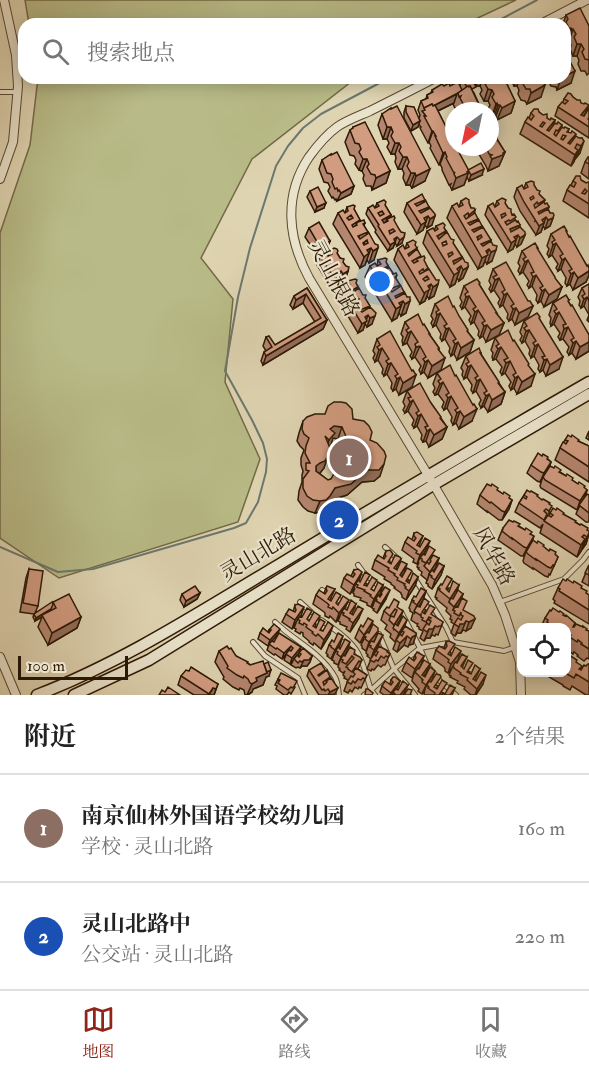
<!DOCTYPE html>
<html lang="zh">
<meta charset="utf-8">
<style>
:root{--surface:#fff;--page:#f6f6f6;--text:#222;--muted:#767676;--line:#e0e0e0;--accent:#8f2418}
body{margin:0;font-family:"IM FELL Double Pica","Noto Serif SC",serif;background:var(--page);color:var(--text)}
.controls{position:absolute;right:18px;bottom:18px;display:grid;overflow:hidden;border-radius:12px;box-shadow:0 3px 15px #0003}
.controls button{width:54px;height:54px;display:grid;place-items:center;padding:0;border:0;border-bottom:2px solid var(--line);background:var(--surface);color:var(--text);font:30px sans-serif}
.compass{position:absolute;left:445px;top:102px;width:54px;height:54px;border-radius:50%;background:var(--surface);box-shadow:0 3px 15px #0003;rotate:213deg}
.scale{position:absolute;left:18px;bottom:15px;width:110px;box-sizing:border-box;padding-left:6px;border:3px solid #2d1a06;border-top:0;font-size:16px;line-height:21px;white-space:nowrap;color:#2d1a06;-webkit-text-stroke:4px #eae3cc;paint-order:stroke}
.you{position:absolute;left:380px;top:282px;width:21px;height:21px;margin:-15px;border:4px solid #fff;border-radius:50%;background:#1a73e8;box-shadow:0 0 0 9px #1a73e833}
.badge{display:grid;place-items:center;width:39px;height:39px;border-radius:50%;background:var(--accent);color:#fff;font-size:20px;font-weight:700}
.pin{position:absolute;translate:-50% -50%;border:3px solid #fff;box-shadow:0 2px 6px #0006}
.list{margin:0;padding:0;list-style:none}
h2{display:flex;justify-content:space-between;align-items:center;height:78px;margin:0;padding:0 24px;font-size:26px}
h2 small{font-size:20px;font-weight:400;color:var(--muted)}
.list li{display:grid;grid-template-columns:39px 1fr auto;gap:18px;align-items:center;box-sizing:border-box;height:108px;padding:0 24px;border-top:2px solid var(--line)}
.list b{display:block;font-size:22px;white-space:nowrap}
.list p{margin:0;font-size:20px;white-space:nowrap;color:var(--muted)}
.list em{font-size:20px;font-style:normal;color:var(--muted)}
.icon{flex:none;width:33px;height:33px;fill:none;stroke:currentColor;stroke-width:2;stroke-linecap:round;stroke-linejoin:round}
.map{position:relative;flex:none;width:589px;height:695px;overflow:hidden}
.search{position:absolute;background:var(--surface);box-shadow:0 3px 15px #0003;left:18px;right:18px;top:18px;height:66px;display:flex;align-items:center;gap:15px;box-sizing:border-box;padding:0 21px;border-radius:18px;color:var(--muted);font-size:22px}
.sheet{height:294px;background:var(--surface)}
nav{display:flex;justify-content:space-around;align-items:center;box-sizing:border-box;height:84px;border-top:2px solid var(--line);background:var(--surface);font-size:16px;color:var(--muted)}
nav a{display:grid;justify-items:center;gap:3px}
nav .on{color:var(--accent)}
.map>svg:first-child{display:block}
.green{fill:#b8bb87;stroke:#726a46;stroke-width:1.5}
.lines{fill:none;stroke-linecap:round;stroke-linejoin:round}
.stream{stroke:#6c786f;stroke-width:2}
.lane-casing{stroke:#5a4831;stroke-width:6}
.street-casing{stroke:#5a4831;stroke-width:10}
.secondary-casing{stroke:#2d1a06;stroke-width:13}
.lane{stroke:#eae3cc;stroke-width:4}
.street{stroke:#eae3cc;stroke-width:8}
.secondary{stroke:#eae3cc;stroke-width:10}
.wall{fill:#b5866f;stroke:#2d1a06;stroke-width:1.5;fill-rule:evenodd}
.shaded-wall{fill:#936d5a;stroke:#2d1a06;stroke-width:1.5}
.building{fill:#d29c81;stroke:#2d1a06;stroke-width:1.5;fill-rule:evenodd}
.labels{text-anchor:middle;stroke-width:4.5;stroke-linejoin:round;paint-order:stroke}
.street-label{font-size:21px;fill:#2d1a06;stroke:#eae3cc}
</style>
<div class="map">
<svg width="589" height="695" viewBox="0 0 589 695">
<rect width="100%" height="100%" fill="#dfd4b1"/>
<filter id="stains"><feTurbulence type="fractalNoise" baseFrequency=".00333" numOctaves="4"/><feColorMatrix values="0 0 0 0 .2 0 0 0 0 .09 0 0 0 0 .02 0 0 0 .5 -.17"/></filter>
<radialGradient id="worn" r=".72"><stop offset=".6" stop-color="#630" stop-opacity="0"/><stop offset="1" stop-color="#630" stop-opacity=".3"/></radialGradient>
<g class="green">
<path d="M25,0H516L465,24H29Z"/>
<path d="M38,78H356L252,159L201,258L233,299L225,382L260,459L238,522L59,578L0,538V233L30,145Z"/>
</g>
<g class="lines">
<g class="stream">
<path d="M492,24L537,0"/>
<path d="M0,547L58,572L93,569L234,528L246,523L258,502L266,472L267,459L263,443L252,420L225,371L238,297L250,248L276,166L288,146L303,128L321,114L389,78"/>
</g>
<g class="lane-casing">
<g id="lane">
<path d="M0,92H17"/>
<path d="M385,547L398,559"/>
<path d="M358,565L363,572L381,588"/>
<path d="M415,579L446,627L453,642"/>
<path d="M322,590L353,608"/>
<path d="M300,602L311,612"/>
<path d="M500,602L564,579L583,560L589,552"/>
<path d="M401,612L420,648L427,665L440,681L456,695"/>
<path d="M321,620C334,629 350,639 358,653C364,664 367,678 371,690L375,695"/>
<path d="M275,622C294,641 321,652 335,677C338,682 338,689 339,695"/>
<path d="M379,634L394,669L415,695"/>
<path d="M253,642L265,656L298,678L305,695"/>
<path d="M364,695L371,690L394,669L420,648L453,642L504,651L515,647"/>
</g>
</g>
<g class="street-casing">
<g id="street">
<path d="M541,24L587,0"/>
<path d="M435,78C414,89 392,100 370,111C359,116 347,120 337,127C326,135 317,146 309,157C283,196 288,239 309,278L428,475L492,585L505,615L520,662L521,695"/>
<path d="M0,179L13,142L18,86L16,55L4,0"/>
<path d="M0,657L16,695"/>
</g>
</g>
<g class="secondary-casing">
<g id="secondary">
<path d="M37,695C123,662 201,611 280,564C382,502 485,442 589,382"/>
<path d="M74,695L149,660L433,485L589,394"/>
</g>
</g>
<use href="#lane" class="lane"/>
<use href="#street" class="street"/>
<use href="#secondary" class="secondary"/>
</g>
<g class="wall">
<path d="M566,15L589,26V73L587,75L585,71H581L578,64L579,60L577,56H573L570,49L571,45L569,41L568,42L567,39L565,40V24H563Z"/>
<path d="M463,78L474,93L482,111H457L456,108H455L453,104L454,103L438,111L450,135V137L468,170L482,175L469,181L467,177L464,185L452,190L450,186L451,184L449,185L442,170V168L440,164L439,165L430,148L431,146L429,142L428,143L420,128L421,127L419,125L418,127L411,131L404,118V112L406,106L419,119L420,115L418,110L421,101L426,99L427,95L431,93L432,90L444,86L460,85Z"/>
<path d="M473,78H504L515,101L511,113L497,120L496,116L494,117L493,115L492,116L488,109L490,105L488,101H484L480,94L482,90L480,86H476Z"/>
<path d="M510,78H541V97L527,104L525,101L521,100L518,94L519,90L517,86H514Z"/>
<path d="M549,78H565L571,83L557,90L556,87L551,86L548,80Z"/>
<path d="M573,97L581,103L586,112L589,108V138L555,116L558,107L563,102L564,99Z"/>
<path d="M539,112L550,120H555L553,126L562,125L560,131L569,129L568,132L573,139L582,138L580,153L576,158V157L571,166L520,134L525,122L529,118L531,113ZM563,135L566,136L563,140L561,138Z"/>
<path d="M382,114L425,181L412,188L410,185H406L403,178L404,173L402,169H398L395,162L396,158L395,154H391L387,147L389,143L387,139H383L378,125Z"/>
<path d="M353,127L390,171L386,183L372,190L371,186H366L363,179L364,175L362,171L359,170L355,164L356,160L354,156L350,155L345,142L350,130L352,129Z"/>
<path d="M497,138V139L505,152L499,166L488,171L486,166L477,151L478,149L477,147H490Z"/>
<path d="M589,157V179L581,173L585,162Z"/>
<path d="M322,160L354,186L351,194L337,201L336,199L335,200L333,197L332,198L328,191L330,187L328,183L324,182L319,169Z"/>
<path d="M581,180L586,183L589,182V218L563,201L567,190L571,185L573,181Z"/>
<path d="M526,183L534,185L539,194L545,200L544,202L553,218L550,226L545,229L543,226L541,232L536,235L520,211L514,197L517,188H524Z"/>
<path d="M310,191L324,208L315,212L307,197Z"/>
<path d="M425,200L424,202L432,225L427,228L425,225L423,230L417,234L404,212L407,203Z"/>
<path d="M461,201L469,203L471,208L475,210L474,214L478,219L477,221L482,226L481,228L490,242L491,241L492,261L487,264L485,261L483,266L478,269L447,218L452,206L459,207Z"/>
<path d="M497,201L505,203L525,235L521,244L517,247L515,244L513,249L508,252L485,215L488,206H495Z"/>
<path d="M377,203L385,205L391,215L390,218L394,221L402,243L397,246L395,243L393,248L388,251L375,232L376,230L366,214L368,208H375Z"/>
<path d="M347,207L354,209L360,220V221L365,223L364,225L367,234L375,244L374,260L369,263L367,260L365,265L360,268L333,224L338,213H345Z"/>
<path d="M436,226L444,228L446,231L445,234L453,243L462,257L461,259L468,267L463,278L459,281L457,278L455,284L450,287L423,243L427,231H434ZM446,241L447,244L443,246L442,243Z"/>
<path d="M309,228L330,241L327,249L317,255L305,237Z"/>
<path d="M566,232L587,266L589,268V275L586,282L573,290L570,284L567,286L565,283L566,278L561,269L558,271L556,268L558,264L552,255L549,257L547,254L549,249L547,246L551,234Z"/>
<path d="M407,243L415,245L416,251L420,258L424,261L428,268V270L438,284L434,296L429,299L427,296L425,301L420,304L394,260L398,249H405Z"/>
<path d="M537,249L555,279L562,287L557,299L544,307L541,301L538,303L536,300L537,295L532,286L529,288L527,285L529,281L523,272L520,274L518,271L520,266L518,263L522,251Z"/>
<path d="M330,251L337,253L348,271L345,280L340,283L338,280L336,285L331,288L317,265L320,256H327Z"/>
<path d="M378,260L386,262L388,266L387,268L392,275L396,278L399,287L404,292V294L407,297L406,313L401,316L399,313L397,318L392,321L365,277L370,266H377Z"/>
<path d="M493,269L533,306L528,317L515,325L512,319L509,321L507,318L508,314L503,305L500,307L498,303L500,299L494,290L491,292L489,289L491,285L489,281Z"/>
<path d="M348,281L356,283L358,287L357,289L365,298L369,308L372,324L367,327L365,324L363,330L358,333L336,296L339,287H346Z"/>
<path d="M479,284L497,314L504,323L499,335L486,342L483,336L480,338L478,335L479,331L474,322L471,324L469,320L471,316L465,307L462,309L460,306L462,302L460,298L464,286Z"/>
<path d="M589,284V322L587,320L589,315L584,306L581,308L579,305L580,301L578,297L582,288Z"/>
<path d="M307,288L327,320L323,329L263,365L261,361L264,352L266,351L263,346L266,337L275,345L315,322L303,303L293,309L290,305L294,296Z"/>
<path d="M569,300L568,301L589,335V351L576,359L572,353L569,355L567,352L569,347L563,339L560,340L558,337L560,333L554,324L551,326L550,323L551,318L549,315L553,303Z"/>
<path d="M435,304L453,307L468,332L474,340L470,352L457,360L454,354L451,356L449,352L450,348L445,339L442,341L440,338L441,334L436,325L433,327L431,323L433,319L431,316Z"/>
<path d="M539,319L559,369L546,376L543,370L540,372L538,369L539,365L534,356L531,358L529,354L530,350L525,341L522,343L520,340L522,336L520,332L524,321Z"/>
<path d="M405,322L423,325L439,348L441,370L428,378L424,372L421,374L419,370L421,366L415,357L412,359L410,356L412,352L407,343L403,345L402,341L403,337L401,334Z"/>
<path d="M495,338L513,341L528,365L531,386L517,394L514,388L511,390L509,386L511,382L505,373L502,375L500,372L502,367L496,359L493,360L492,357L493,353L491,350Z"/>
<path d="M377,339L412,387L399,395L396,389L393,391L391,388L392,383L387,374L384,376L382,373L383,369L378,360L375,362L373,358L375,354L373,351Z"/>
<path d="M481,353V354L499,383L505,392L501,404L488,412L484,406L481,408L479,404L481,400L476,391L473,393L471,390L472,385L467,377L464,379L462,375L463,371L461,368L466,356Z"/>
<path d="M437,373L472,421L459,429L456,423L453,425L451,421L452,417L447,408L444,410L442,407L444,402L438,394L435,395L433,392L435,388L433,384Z"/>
<path d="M407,391L431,403L447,427L442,439L429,447L426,441L423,442L421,439L422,435L417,426L414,428L412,425L414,420L408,411L405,413L403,410L405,406L403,402Z"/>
<path d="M353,419L370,440L380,476L374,481L362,482L347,495L331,500L326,508L321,512L315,513L308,511L303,507L298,500L299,491L302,482V475L303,471L301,465V458L304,450L300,446L297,441L299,433L303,421ZM333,438L338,439L342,451L349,456L352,458V463L331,479L328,480L319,473H320L324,468L329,446Z"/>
<path d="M589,431V440L586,438Z"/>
<path d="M565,440L578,441L589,446V482L555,460L560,448Z"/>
<path d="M548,459L551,462L549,468L560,472L587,490L585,497L589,495V522H586L576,514L579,507L577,510L541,488L540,486L542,479L540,482L537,481L527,473L531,465Z"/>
<path d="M497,490L512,500L509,509L502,520H499L487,511V512L477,504L480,495Z"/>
<path d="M524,495L537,497L549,504V516L550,513L563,514L589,531V534L586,544L577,557L540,533L543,524L540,528L515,512L519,503Z"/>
<path d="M519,526L531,534V544L543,547L558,557L550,575L549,574L548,577L545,576L533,568V569L524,563L523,561L525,554L523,556H521L498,540L503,528Z"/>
<path d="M414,533L423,536L419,546L426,550L423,555L439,558L433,571L434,572L444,566L441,575L432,589L428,586V584L426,583L427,580L421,575L422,572L418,569L419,568L417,567L419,562L417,564L413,562L414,559L402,550L405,542L412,540Z"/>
<path d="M386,551L391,564L401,559L396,569L404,573L401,576L409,580L407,582L409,583L418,577L415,586L406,600L402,597V595L401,594V593L394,588L395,587L391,584V583L384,579L385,577L372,569L375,560L383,558Z"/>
<path d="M589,565V586L582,582Z"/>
<path d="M29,569L38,606L35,613L53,604V602L81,617L77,628L48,645L38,627L42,617L35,621L33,617L34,614L20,612L26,578Z"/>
<path d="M354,570L359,581L367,584L366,586L374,591L383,585L379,596H380L381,593L386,599L377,613L373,610L374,609L372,608L374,603L371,607L367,605V603L360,600L361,598L354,596V594L353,593L355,588L350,594L341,587L344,578L351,576Z"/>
<path d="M459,585L456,594L452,599L463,594L460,602L471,628L466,631L463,630L461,633H457L455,636L451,633L454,624L451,622L452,620L450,619L451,616L446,611L447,608L436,599L437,598L435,597L438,588H449L447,591L449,592Z"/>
<path d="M326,588L335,589L330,600L347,610L356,604L352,614L359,618L350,632L346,629L347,627L340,624V622L338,621L340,616L336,622L330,616L329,618L325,616V613L324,612L313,604L316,595L324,593Z"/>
<path d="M558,588H581L586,594L589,595V624L554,603L555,601L553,599Z"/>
<path d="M426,591L423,600L419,607L426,610L424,613L432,615L443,622L438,635L436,634L435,636L432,635L430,638H426L424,641L420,638L423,631L419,629V627L417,626L418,623L417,624L411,620L413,613L410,611V609L409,608L412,600Z"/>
<path d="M200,593L197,599L184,607L180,600L182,594Z"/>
<path d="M295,605L301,616L316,624L315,627L330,634L321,649L314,643L313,645L309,642V641L303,636V633L301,632L300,634L295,631L296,629L294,628L296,623L292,629L282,622L286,614L293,612Z"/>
<path d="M397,607L400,620L397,625L405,627L416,633L413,644L409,645L408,647L404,645L397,652L393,649L396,641L395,642L390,637L391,634L385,629L387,625L381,620L384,611L389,608Z"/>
<path d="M559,612L575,623L574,627L589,631V659L587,658L584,661L577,656L578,655L574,652L573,654L567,649V627H541L545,618Z"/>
<path d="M359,629L370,630L367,633L373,642L379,644L373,655L374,654L376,651L388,652L390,654L385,665H383L381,667L378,665L374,670L372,669L371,671L367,669L371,659L367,656L368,655L366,653L367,649L366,651L362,648V646L361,645L364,639L360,643L355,638Z"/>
<path d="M269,630L277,635L272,641L274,642L301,647L297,655L298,656L299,653L312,656L310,662L307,666H302L300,668L298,667L296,668L291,665L293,661L290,664L284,660L286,655L282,659L275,654L274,655L267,650L269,645L268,646L258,639L260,633H268Z"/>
<path d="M446,642L451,653L450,655L458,660L456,663H457L467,657L462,668L470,672L469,673L471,674L480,669L475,680L483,684L476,695H471L464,689L465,687L457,683L458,681L450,677L451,676L449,675L452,668L448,673L445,671V669L444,667L433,659L436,650L444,648Z"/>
<path d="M329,645H340L339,647L347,651L344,656H345L354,654L362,660L358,669L367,675L361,688L359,687L358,689L355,687L352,692L350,690L348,693L344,691L348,680L344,678L345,677L343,675L345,671L343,673L339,670L340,669L338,667L339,663L338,665L334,663V661L332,660L334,654L331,659L327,656L328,655L326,653Z"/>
<path d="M229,649L236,656L269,676L266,677L263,685L253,689L252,692L248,695H245L244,690L240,688L239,690L233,687L223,679L224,677L215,662L219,651Z"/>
<path d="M415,655L424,656L418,669H419L430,664L426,673L424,676L432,680L430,682L438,686L436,689L445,694L455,688L452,695H425L424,694L425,689L422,694L418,691L419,689L412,681L413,676L412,678L402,671L406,662L413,660Z"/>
<path d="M576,662L581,670L589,664V695H586L572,686L570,690L563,686V685L549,677L550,674L549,672H567Z"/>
<path d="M309,670L324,672L330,677L329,679L335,694L333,695H319L307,676Z"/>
<path d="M189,671L218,684L214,695H194L178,685L181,676Z"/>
<path d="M278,679L295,687L291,694L289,692L287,695H284L276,689L277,686L275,685Z"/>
<path d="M391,680L400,681L396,689L398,690L408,685L403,695H392L393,693L392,695H384L380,692L382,686L390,684Z"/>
</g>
<g class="shaded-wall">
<path d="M569,28H571L567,39L565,40Z"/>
<path d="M573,29L569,41L568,42L572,30Z"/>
<path d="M577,44H581L577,56H573Z"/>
<path d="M575,71L571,83L557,90L561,78H565V76Z"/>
<path d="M479,78H483L480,86H476Z"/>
<path d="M517,78H520L517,86H514Z"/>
<path d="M545,85L541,97L527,104L531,93Z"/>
<path d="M488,89L492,90L488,101H484Z"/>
<path d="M457,94L454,103L425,117V110Z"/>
<path d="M515,101L511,113L497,120L502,108Z"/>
<path d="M497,103L493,115L492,116L496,104Z"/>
<path d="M498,105H500L496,116L494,117Z"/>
<path d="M589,105L585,114L580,121L581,115Z"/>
<path d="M555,120L551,132L547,130Z"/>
<path d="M420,121L418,127L411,131L413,125Z"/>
<path d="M387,127H391L387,139H383Z"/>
<path d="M432,131H433L429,142L428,143Z"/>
<path d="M576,134L571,145L568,143Z"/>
<path d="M584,141L580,153L576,158L581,146Z"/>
<path d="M395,143H399L395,154H391Z"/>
<path d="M578,150L574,162L571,166L575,155Z"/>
<path d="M445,152L440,164L439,165L443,153Z"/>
<path d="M505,152L499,166L488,171L492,159Z"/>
<path d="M403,157H407L402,169H398Z"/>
<path d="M363,159H367L362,171L359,170Z"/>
<path d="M430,169L425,181L412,188L416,176Z"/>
<path d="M484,169L482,175L469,181L471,175Z"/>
<path d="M390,171L386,183L372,190L376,178Z"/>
<path d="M469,171L464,185L452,190L456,178Z"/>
<path d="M411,173H415L410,185H406Z"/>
<path d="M354,186L351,194L337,201L341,193Z"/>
<path d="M326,203L324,208L315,212L317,207Z"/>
<path d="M429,207L426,216L417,219L419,211Z"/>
<path d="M549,207L546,216L535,221L538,212Z"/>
<path d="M475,210L471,222L478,219L475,229L482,226L478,238L472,240L465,227L469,215Z"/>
<path d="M391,215L389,221L387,219L385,223L380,226L382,220Z"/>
<path d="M428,216L423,230L417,234L424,218Z"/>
<path d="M435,216L432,225L427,228L430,219Z"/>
<path d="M546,217L541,232L536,235L542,220Z"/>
<path d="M553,218L550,226L545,229L548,220Z"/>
<path d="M365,223L360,234L368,232L364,244L356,243Z"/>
<path d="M520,225L517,233L508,238L510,229Z"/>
<path d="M446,231L442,243L437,236Z"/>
<path d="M518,235L513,249L508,252L514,237Z"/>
<path d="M525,235L521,244L517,247L520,238Z"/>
<path d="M397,237L393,248L388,251L394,239Z"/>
<path d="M404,237L402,243L397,246L400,240Z"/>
<path d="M491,240L487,251L489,249L483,266L478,269L482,258L481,244Z"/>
<path d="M330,241L327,249L317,255L320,247Z"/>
<path d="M556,243L552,255L549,257L553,245Z"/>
<path d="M371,248L365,265L360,268L367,250Z"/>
<path d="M378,248L374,260L369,263L373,251Z"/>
<path d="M417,248L412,260L408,254Z"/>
<path d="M496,250L492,261L487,264L491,252Z"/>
<path d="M462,257L458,268L461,266L455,284L450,287L454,275L453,261Z"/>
<path d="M565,258L561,269L558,271L562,260Z"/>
<path d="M528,260L523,272L520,274L525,262Z"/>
<path d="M388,266L384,277L379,271Z"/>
<path d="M468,267L463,278L459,281L463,270Z"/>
<path d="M341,271L336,285L331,288L338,273Z"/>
<path d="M348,271L345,280L340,283L343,274Z"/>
<path d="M589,271V275L586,282L573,290L578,278Z"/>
<path d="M574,272L570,284L567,286L571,274Z"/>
<path d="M397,275L392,287L400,285L396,295L404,292L400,302L403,301L397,318L392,321L396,309L388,296Z"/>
<path d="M536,275L532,286L529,288L533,277Z"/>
<path d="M499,278L494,290L491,292L495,280Z"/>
<path d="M431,284L425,301L420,304L428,286Z"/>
<path d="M438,284L434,296L429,299L433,287Z"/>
<path d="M358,287L355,295L347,300L349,292Z"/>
<path d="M562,287L557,299L544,307L549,295Z"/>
<path d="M545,289L541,301L538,303L542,291Z"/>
<path d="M507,293L503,305L500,307L504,295Z"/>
<path d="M306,294L303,303L293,309L296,300Z"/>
<path d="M469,296L465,307L462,309L466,297Z"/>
<path d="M587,297L584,306L581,308L584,299Z"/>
<path d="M410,301L406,313L401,316L405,304Z"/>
<path d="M533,306L528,317L515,325L519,313Z"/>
<path d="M516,308L512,319L509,321L513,309Z"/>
<path d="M478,310L474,322L471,324L475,312Z"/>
<path d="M559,312L554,324L551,326L556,314Z"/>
<path d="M440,313L436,325L433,327L437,315Z"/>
<path d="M368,315L363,330L358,333L365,317Z"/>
<path d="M375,316L372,324L367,327L370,318Z"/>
<path d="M327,320L323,329L263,365L266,356Z"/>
<path d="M504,323L499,335L486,342L491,330Z"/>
<path d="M487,325L483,336L480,338L484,326Z"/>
<path d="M568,327L563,339L560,340L564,329Z"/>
<path d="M449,328L445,339L442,341L446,329Z"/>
<path d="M529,330L525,341L522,343L526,331Z"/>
<path d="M411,331L407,343L403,345L408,333Z"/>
<path d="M474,340L470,352L457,360L461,348Z"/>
<path d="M576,341L572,353L569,355L573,343Z"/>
<path d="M458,342L454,354L451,356L455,344Z"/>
<path d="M589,342V351L576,359L580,347Z"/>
<path d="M538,344L534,356L531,358L535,346Z"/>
<path d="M420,346L415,357L412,359L416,347Z"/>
<path d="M501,347L496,359L493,360L498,349Z"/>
<path d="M382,348L378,360L375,362L379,350Z"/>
<path d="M563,357L559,369L546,376L550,365Z"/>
<path d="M445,358L441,370L428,378L432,366Z"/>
<path d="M547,359L543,370L540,372L544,360Z"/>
<path d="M428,360L424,372L421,374L425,362Z"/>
<path d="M510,361L505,373L502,375L506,363Z"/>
<path d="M391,363L387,374L384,376L388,364Z"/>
<path d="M471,365L467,377L464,379L468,367Z"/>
<path d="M535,374L531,386L517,394L522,382Z"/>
<path d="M416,375L412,387L399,395L403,383Z"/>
<path d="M518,376L514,388L511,390L515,378Z"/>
<path d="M400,377L396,389L393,391L397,379Z"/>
<path d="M480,379L476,391L473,393L477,381Z"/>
<path d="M443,382L438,394L435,395L440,384Z"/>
<path d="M505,392L501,404L488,412L492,400Z"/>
<path d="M489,394L484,406L481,408L486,396Z"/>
<path d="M451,396L447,408L444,410L448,398Z"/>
<path d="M413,400L408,411L405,413L410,402Z"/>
<path d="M477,409L472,421L459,429L464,417Z"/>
<path d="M460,411L456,423L453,425L457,413Z"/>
<path d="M421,414L417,426L414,428L418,416Z"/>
<path d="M334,426L342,427L338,439L333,438L331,445L325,451L329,440L330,429Z"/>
<path d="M447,427L442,439L429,447L434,435Z"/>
<path d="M430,429L426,441L423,442L427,431Z"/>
<path d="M328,456L324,468L320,473L316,474V466Z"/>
<path d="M357,456H360L356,468H352Z"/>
<path d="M551,462L548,470L540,482L544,473Z"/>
<path d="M384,464L380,476L374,481L362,482L347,495L331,500L326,508L321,512L315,513L320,501L335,488L366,470Z"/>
<path d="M587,490L584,499L577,510L580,501Z"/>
<path d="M512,500L509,509L502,520L505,512Z"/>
<path d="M589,533L586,544L582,549L587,537Z"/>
<path d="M534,536L531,545L523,556L527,548Z"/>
<path d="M585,539L581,551L577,557L581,545Z"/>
<path d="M430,541L426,550L421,558H420L417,564L420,555Z"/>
<path d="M439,558L436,567L431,575L429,574L427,581L430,572Z"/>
<path d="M407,564L404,573L399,580L400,575Z"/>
<path d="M444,566L441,575L432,589L435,580Z"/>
<path d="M362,572L359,581L356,584L350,594L354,585Z"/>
<path d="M418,577L415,586L406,600L409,591Z"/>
<path d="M383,585L380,594L376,599L371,607L374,599Z"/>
<path d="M459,585L456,594L450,603L449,602L450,599Z"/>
<path d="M390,590L386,599L377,613L381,604Z"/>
<path d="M426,591L423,600L414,614L417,605Z"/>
<path d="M200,593L197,599L184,607L186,601Z"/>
<path d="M463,594L460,602L455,611L453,610L454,607Z"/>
<path d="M349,600L345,608L343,613L342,612L336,622L339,613Z"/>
<path d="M304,607L301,616L298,619L292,629L295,620Z"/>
<path d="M51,609L50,612L35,621L36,618Z"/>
<path d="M363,609L359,618L350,632L353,623Z"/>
<path d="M403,611L400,620L394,629V625Z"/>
<path d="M81,617L77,628L48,645L52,633Z"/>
<path d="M475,619L471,628L466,631L469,622Z"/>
<path d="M407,620L404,628L395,642L399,633Z"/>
<path d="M373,621L370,630L360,643L364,635Z"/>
<path d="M466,621L461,633H457L455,636L460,624Z"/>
<path d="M333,626L330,634L321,649L324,640Z"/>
<path d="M435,626L430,638H426L424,641L429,629Z"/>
<path d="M280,629L277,635L268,646L270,640Z"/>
<path d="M378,631L375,640L370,645H369L366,651L369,642Z"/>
<path d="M383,635L379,644L371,659L374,650Z"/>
<path d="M416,635L413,644L409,645L408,647L412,637Z"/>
<path d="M343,636L340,645L336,651L331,659L335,650Z"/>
<path d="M407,636L404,645L397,652L400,643Z"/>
<path d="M350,642L347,651L342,659H341L338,665L341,657Z"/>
<path d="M291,646L288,652L282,659L284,653Z"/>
<path d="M301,647L299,653L290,664L292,658Z"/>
<path d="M461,651L458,660L448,673L451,664Z"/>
<path d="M312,656L310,662L307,666H302L300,668L304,660Z"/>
<path d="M424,656L421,665L416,673L415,672L412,678L415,669Z"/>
<path d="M430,664L426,673L422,679V675Z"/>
<path d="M271,670L269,676L266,677L263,685L253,689L252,692L247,695L252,684L256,678L263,673Z"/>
<path d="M435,671L432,680L428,686L427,685L422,694L426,685Z"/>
<path d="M486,675L483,684L475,695L477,689Z"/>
<path d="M400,681L398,687L392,695H390Z"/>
<path d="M408,685L403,695H400Z"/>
<path d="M213,688L216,689L214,695H209Z"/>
<path d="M338,688L335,694L328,695L330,692Z"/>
</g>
<g class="building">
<path d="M580,8L589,26V60L585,59L582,52L584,49L581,44H577L574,37L576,34L573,29L572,30L571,28H569L566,22L568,19L566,15Z"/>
<path d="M565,52L575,71L565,76Z"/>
<path d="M463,78H471L476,87L472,89L470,86L467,87L464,82L462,81Z"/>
<path d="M486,78H504L515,101L502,108L500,105H498L497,103L496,104L492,97L494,94L492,90L488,89L484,82Z"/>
<path d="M524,78H541L545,85L531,93L530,89H526L522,82Z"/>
<path d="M458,82L462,90L458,93L435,105L433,106L432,104L424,108L421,101L428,98L427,95L433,92L432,90L442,84L444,86L449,83L450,86Z"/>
<path d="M468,86L469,87L470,86L482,111H467L460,98L461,96L459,97L458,93Z"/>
<path d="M568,93L571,94L573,97L577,100H580L581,103L584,104L585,103L589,105L581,115L584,116L589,108V118L588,119L589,120V127L558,107L562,102L565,104L568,101L564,99Z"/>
<path d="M432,104L433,106L435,105L450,135L449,136L454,144V147H456L469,171L467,172L468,173L456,178L454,174L455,172L454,173L446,158L447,157L445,152L443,153L435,136H436L433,131H432L424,116H426L422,111L425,110L424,108Z"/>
<path d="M397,106L430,169L416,176L415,173H411L407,166L409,162L407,157H403L399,151L401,147L399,143H395L391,136L393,132L391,127H387L382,114L391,108V109Z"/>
<path d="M406,106L414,107L420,121L413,125L406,112Z"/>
<path d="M534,109H538L539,112L543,115L547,114V118L550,120L551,118L555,120L547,130L549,131L555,123L557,124L558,122L562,125L558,131L556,130L554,134L556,136L562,127L564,128L565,127L569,129L567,132L571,133L572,131L576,134L568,143L570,144L576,136L579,138H582L584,141L581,146L577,144L575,148L578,150L575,155L525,122L528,117L531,120L534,116L531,113ZM543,122L545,123L542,127L540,126ZM563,135L566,136L563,140L561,139Z"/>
<path d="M365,122L390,171L376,178L375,175L371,174L367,167L369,164L367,159H363L359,152L361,149L359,144L355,143L350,130L353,128V127Z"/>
<path d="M490,124L497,138H496L505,152L503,153V155L492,159L490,156L492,155L489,154L486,147H490Z"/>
<path d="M337,152L354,186L341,193L339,190L338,191L337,188L335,189L332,182L333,179L331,174L327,173L322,160L331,154V155Z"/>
<path d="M588,157H589V164L585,162Z"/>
<path d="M481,163L484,169L471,175L468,170Z"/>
<path d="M576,176H580L581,180L586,183L589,182V204L567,190L570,185L574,187L576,183L573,181ZM585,189L587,191L585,194L582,193Z"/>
<path d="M531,181L534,182V185L537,190L540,191L539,194L545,200L538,204L537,202L534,205L535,208L544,202L545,204L547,203L549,207L538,212L539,214L548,209L550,213H553L554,215L553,218L548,220L546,217L542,220L544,223L539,226L524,202L517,188L522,185L524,189L528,187L526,183ZM533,196L534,198L531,200L530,198Z"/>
<path d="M318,187L326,203L317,207L310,191Z"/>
<path d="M422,194L425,200L415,204L417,206L426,201L429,207L419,211L421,213L430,208L435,214V216L430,219L428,216L424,218L426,222L421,225L407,203Z"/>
<path d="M466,198L469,200V203L471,208H474L475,210L469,215L468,213L464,216L466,219L475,213L478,219L468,223L470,225L479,220L482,226L472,230L474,232L483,227L491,240L481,244L483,246L491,241L493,245L497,246L496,250L491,252L489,249L486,251L488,255L482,258L452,206L457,203L459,207L463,205L461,201ZM481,235L482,237L478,240L477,237Z"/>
<path d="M502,198L506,200L505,203L508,208L511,209V212L512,215L514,214L516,217L510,221L509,220L505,222L507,225L515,220L517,222L518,221L520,225L510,229L511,232L520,227L525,232V235L520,238L518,235L514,237L516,240L511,243L488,206L493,203L495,207L499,204L497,201ZM505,213L506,215L502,218L501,215Z"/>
<path d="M384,200L386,202L385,205L391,215L382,220L384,223L388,221L387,219L394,216L395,218L394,220L399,229L401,232L405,233L404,237L400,240L397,237L394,239L395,242L390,245L378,226L379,225L368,208L373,205L375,208L379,206L377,203ZM382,211L384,214L380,216L378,213ZM393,229L395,231L390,234L389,231Z"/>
<path d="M353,205L355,206L354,209L360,220L352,225L353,227L357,225L356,224L358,222L364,220L365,223L363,224L368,232L358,236L360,239L369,233L375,244L378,245V248L373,251L371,248L367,250L369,253L364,257L338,213L343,210L345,213L348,211L347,207ZM351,215L353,218L349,220L347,218ZM367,240L368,243L364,245L363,243Z"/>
<path d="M319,222L330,241L320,247L309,228Z"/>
<path d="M443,223L445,225L444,228L446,231L437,236L439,239L447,232L451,239L454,240L453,243L462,257L453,261L454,264L463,258L465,262L468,263V267L463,270L461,266L457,269L459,272L454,275L427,231L433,228L435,231L438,229L436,226ZM446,241L447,244L443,246L442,243ZM452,252L453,254L449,257L448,254Z"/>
<path d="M564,226L567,231H566L569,237L570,236L587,266L588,265L589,268V271L578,278L574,272L571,274L569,271L572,269L565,258L562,260L560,256L563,254L556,243L553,245L552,242L555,240L551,234Z"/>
<path d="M413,240L416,242L415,245L417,248L408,254L409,256L417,249L421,256L412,261L414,263L418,261L416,259L424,256L425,258L424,260L428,268L424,271L423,269L419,272L420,274L429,269L436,280H439L438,284L433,287L431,284L428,286L430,289L424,293L398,249L403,245L405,249L409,247L407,243ZM427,276L429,279L425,281L423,279Z"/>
<path d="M535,243L538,248H537L555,277V278L562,287L549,295L545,289L542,291L540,288L543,286L536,275L533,277L531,273L534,272L528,260L525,262L523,259L526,257L522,251Z"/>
<path d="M334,248L337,249L338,251L337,253L340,258L344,259L343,262L346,266L349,267L348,271L343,274L341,271L338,273L340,276L335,279L320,256L326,253L328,256L332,254L330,251ZM337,263L338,265L335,268L333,265Z"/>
<path d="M385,258L387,259L386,262L388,266L379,271L381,273L389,267L393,273L384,278L385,280L389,278L388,276L396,273L397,275L395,277L400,285L390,289L392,292L401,286L404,292L395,296L396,298L405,293L407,297H410V301L405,304L403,301L399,303L401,306L396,309L370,266L375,263L377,266L381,264L378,260Z"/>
<path d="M506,262L528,301H530L533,306L519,313L516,308L513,309L511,306L514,304L507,293L504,295L502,292L505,290L499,278L495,280L493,277L497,275L493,269Z"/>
<path d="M355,279L357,280L356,283L358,287L349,292L351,294L359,288L363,295H366L365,298L370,306L360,310L362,312L370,307L376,313L375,316L370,318L368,315L365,317L367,321L362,324L339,287L344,284L346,287L350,285L348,281ZM357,297L359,299L355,302L353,299Z"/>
<path d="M477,279L480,283L479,284L497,313H496L504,323L491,330L487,325L484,326L482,323L485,321L478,310L475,312L473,309L476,307L469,296L466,297L465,294L468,292L464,286Z"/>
<path d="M589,284V301L587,297L584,299L582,296L585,294L582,288Z"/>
<path d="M307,288L327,320L266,356L264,352L272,347L266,337L269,336L275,345L321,318L306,294L296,300L294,296Z"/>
<path d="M566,295L569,300L568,301L571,306L572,305L589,335V342L580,347L576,341L573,343L571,340L574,338L568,327L564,329L563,325L566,324L559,312L556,314L554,311L557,309L553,303Z"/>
<path d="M448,296L453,307L454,306L459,316L468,330L467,331L474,340L461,348L458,342L455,344L453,341L456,339L449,328L446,329L444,326L447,324L440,313L437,315L436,312L439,310L435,304Z"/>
<path d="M537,313L540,317L539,318L563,357L550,365L547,359L544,360L542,357L545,356L538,344L535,346L533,343L536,341L529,330L526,331L524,328L527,326L524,321Z"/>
<path d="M418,314L423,325L424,324L430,334H429L439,348L438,349L445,358L432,366L428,360L425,362L423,359L426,357L420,346L416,347L415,344L418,342L411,331L408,333L406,330L409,328L405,322Z"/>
<path d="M508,330L513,341L514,340L529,364L528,365L535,374L522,382L518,376L515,378L513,375L516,373L510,361L506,363L504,360L508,358L501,347L498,349L496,346L499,344L495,338Z"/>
<path d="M390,331L412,371L413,370L416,375L403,383L400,377L397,379L395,376L398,374L391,363L388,364L386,361L389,359L382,348L379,350L377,347L380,345L377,339Z"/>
<path d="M479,348L481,353H480L499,382L498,383L505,392L492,400L489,394L486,396L484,393L487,391L480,379L477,381L475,378L478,376L471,365L468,367L466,364L469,362L466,356Z"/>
<path d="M450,365L455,376L456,375L473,405L474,404L477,409L464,417L460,411L457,413L455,410L458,408L451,396L448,398L446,395L449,393L443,382L440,384L438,381L441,379L437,373Z"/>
<path d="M420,383L431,403L441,417L440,418L447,427L434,435L430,429L427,431L425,427L428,426L421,414L418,416L416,413L419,411L413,400L410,402L408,398L411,397L407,391Z"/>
<path d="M334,402H341L346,403L352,409L353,419L364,421L369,426L372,432L370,440L377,443L384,451L386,456L384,464L379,470H366L351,484L335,488L330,496L326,500L320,501L313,500L307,496L303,488V479L309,471L306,470V463H310L305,453L306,446L309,438L304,434L302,429L303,421L307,417L315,414H325L328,406ZM334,426L342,427L347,439L353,444L358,447L359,448H356L357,456H360V459L358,463H347L342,465L336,470L331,479L328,480L316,471V466L320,463L325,461L328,456L330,448L325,436L329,440L335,433L330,429Z"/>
<path d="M568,435L571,437L572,435L579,440L578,441L589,446V467L560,448L563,442L566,444L568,441L565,440Z"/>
<path d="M538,453L542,456L543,454L548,457L547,459L551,462L544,473L541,472L531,465Z"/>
<path d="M550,466L554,468L555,466L561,470L559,472L566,476L567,474L573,478L572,480L578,484L579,482L585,486L584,487L587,490L580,501L545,480L543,477Z"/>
<path d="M487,484L491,486L492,484L498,488L497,490L503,494L504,492L510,496L509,498L512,500L505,512L502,511L491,502L490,503L480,495Z"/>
<path d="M527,490L530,492L531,491L538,495L537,496L542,500L543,499L550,503L549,504L552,506L549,511L546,509L544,511L547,514L544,520L519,503L523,497L526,499L527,497L524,495Z"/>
<path d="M587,494L589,495V513L579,505Z"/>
<path d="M553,508L556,510L557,508L564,513L563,514L576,521L575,522L580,525L581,524L588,528L587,530L589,531V533L587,537L584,535L582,537L585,539L581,545L544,521L548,515L551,517L553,515L550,513Z"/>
<path d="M509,520L513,522L514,521L520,524L518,526L525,530L526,528L532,532L530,534L534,536L527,548L524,547L512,538V539L502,531L503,529V528Z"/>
<path d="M417,532L423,536L417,545L420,547L425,538L430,541L420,555L416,553L417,551L405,542L408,537L414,541L416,538L414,536V533Z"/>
<path d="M533,540L537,543L538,541L544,545L543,546L549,551L550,549L556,552L555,554L558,557L554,566L553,565L551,568L548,567L536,559V560L528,554L526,552Z"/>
<path d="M429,546L435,550L426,563L422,561V559L420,558L423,554L425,555Z"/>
<path d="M390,550L393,554L388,562L391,564L395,555L400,557L401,559L394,568L397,570L401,561L407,564L400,575L402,577L407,568L411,570L412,571L406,581L409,583L413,573L418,577L409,591L405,588L406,587L404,585L405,584L397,580L398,578L394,575L395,574L388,570L389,568L375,560L378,555L384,559L386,556L385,555L386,551Z"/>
<path d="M433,555L439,558L430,572L424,566L427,562L429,564L431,561L430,560Z"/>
<path d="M439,563L444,566L435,580L431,577L432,576L429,574L432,570L434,572Z"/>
<path d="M589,565V575L585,573Z"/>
<path d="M29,569L43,571L38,606L23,603Z"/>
<path d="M358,569L362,572L354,585L344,578L347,574L353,577L355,574L353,572L354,570Z"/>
<path d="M365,572L370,575L364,585L367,586L372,577L377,580L371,589L374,591L378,582L383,585L374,599L370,596L371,595L364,591L365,590L357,587L358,585L356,584L358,580L360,582Z"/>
<path d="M447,576L452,579L446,589L449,592L453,581L459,585L450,599L439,590L440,589L438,588L441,584L442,585Z"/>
<path d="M563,579L566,581L567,579L573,583L574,581L582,586L581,588L587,591L586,593L589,595V610L559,591L560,589L558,588Z"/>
<path d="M195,586L200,593L186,601L182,594Z"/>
<path d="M327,586L335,589L328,599L331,601L336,592L341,595L336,603L338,605L343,596L349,600L339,613L333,607L332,609L328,607L329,605L327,603L316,595L319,590L325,594L327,591L326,588Z"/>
<path d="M385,587L390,590L381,604L376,601L377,600L376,599L378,595L380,597L382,594L381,593Z"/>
<path d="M421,588L426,591L417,605L413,602L414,601L412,600L414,596L416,597Z"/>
<path d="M458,590L463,594L454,607L449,602L451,598L453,599Z"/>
<path d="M69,594L81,617L52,633L42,615L56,608L53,602Z"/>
<path d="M424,598L429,602L422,612L425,614L430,605L435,608L431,614L443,622L441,626H439L438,627L435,626L433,629H429L427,632L423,629L427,623L429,625L431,621L429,620L431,618L429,617L426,622L422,620L423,618L421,617V614L420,615L414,611L417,606L420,607Z"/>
<path d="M462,598L467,601L463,610L474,616L475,619L469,622L466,621L464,624H460L459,627L454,624L458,618L461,620L463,616L461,615V612L459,616L454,613L455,611L453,610L456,606L458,607Z"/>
<path d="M394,599L399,602L397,607L403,611L394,625L389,620L391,616L394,617L397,610L395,609L390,616L384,611L387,607L389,608Z"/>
<path d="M351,600L356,604L350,613L353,615L358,606L363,609L353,623L349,620L350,619L343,615L344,613L342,612L344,608L347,610Z"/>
<path d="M52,602L53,604L51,609L36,618L34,614Z"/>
<path d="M298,604L304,607L295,620L286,614L289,609L295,612L296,610L295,607V605Z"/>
<path d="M307,608L312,611L307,619L309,621L314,612L320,616L313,626L316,628L320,619L325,622L320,630L323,631L328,622L333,626L324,640L318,634L316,636L312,633L313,632L306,627L307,625L304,623L303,625L299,623L300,621L298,619L300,616L302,617Z"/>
<path d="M553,608L559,612L560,611L564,614L563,615L565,616L566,615L575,623L573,627H574L576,624L583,627V626L587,629L586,630L589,631V649L581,644L582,643L578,640L577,642L570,637L571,635L567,633V627H558L555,625L554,627L547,622L548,620L545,618L550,610L551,611Z"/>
<path d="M403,616L407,620L399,633L393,628L395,624L398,626Z"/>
<path d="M368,618L373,621L364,635L359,629L361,625L363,627Z"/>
<path d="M274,624L280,629L270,640L260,633L263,628L269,633L271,630H269Z"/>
<path d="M373,624L378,628V631L369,642L365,639L366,637L364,636L367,632L369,633Z"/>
<path d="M405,626L416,633V635L412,637L411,639L407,636L400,643L396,640L400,634L402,636L404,632L402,631Z"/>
<path d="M279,633L301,647L292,658L286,654L289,650L291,651L293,648L291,646L284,653L277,648L276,649L269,644L272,641L274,642Z"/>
<path d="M338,633L343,636L335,650L331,647V646L329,645L332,640L334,642Z"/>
<path d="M378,633L383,635L374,650L370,647L371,646L369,645L371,641L374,642Z"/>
<path d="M345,639L350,642L341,657L337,654L338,652L336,651L338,647L340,649Z"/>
<path d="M449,641L455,644L448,654L451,656L455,647L461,651L451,664L448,662L449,660L447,658L436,650L439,646L445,649L447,646L446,642Z"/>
<path d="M227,646L229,649L231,648L236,656L248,662L247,663L250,665L263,661L267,673L256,678L257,681L252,684L250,683L248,679L244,676L243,678L237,675L227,668L228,666L219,651Z"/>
<path d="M379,646L388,651L387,652L390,654L388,657L386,656L384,658L381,656L378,661L376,660L374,662L370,660L374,654L376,656L378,652L376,651Z"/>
<path d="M350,647L355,650L354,654L360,657L362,660L360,662L359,661L352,672L348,669V668L346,667L354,658L352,656L346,664L342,662L343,660L341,659L343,655L345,656Z"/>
<path d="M303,648L312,656L309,660H304L302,662L300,661L298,663L294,659L297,655L299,657L301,654L299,653Z"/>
<path d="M417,652L424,656L415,669L406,662L409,657L414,661L416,658L415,655Z"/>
<path d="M462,654L467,657L461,666L464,669L468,660L473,663L467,672L471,674L475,665L480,669L473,679L476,681L481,672L486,675L477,689L467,680L468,678L460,674L461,673L454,668V667L453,666L455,662L457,663Z"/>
<path d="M569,655L577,660L576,662L582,666L579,669L581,670L584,665L586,666L588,664H589V682L576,674L574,678L567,674V656L568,657Z"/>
<path d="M424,660L430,664L422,675L425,677L430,667L435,671L426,685L422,682L423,680L415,672L418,668L419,669Z"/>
<path d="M268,662L271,670L267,672L264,664Z"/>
<path d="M321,663L325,670L318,675L319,676L327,670L330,677L323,682L324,685L327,682L326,681L331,678L338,688L330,692L328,689L325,691L324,689L322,690L309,670Z"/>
<path d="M191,667L218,684L216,689L213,688L209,694L181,676L186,670L189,671Z"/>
<path d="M356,668L367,675L365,679L363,678L361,680L358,679L355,683L353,681L351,684L347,682L351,676L353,677L355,674L353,672Z"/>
<path d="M281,673L297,681L293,688L291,687L288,690L278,683L280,680L278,679Z"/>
<path d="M436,674L440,675L441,677L434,687L437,689L442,680L447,683L439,695H434L435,693L428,688L429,687L427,685L429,681L431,682Z"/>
<path d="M393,677H395L400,681L391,693L382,686L385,681L391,685L393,682L391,680Z"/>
<path d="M403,681L408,685L400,695H394L395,694L393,692L396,689L398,690Z"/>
<path d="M450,685L455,688L450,695H441L443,693L445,694Z"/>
<path d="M168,687L180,695H159L162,690L165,692Z"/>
<path d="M366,689H368L373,693L372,695H366L365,694Z"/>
<path d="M408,689L412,690L410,695H404Z"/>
</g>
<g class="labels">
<g class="street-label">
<text transform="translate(334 278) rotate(62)" y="7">灵山根路</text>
<text transform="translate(258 554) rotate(-31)" y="7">灵山北路</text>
<text transform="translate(494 556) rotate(61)" y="7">风华路</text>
</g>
</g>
<rect width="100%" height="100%" filter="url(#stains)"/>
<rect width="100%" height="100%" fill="url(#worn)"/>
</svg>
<div class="controls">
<button><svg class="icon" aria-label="locate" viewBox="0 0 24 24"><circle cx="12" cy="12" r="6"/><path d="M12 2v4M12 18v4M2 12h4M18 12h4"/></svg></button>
</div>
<svg class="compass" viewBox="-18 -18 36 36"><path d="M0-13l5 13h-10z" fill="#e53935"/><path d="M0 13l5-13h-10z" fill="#767676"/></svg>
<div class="scale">100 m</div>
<div class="you"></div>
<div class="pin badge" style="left:349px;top:458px;background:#8d6e63">1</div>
<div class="pin badge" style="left:339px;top:520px;background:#1a4fb4">2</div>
<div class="search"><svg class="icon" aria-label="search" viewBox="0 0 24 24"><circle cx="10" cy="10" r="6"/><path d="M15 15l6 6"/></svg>搜索地点</div>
</div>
<section class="sheet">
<h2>附近<small>2个结果</small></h2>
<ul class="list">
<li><span class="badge" style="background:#8d6e63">1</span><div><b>南京仙林外国语学校幼儿园</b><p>学校 · 灵山北路</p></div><em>160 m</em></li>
<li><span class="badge" style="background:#1a4fb4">2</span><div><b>灵山北路中</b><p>公交站 · 灵山北路</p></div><em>220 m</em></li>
</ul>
</section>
<nav>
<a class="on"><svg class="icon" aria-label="map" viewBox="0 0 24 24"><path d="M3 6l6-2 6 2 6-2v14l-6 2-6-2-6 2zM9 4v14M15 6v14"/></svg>地图</a>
<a><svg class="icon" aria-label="directions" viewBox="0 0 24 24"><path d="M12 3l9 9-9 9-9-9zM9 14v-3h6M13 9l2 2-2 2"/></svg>路线</a>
<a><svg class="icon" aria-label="saved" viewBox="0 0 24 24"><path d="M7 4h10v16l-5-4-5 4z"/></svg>收藏</a>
</nav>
